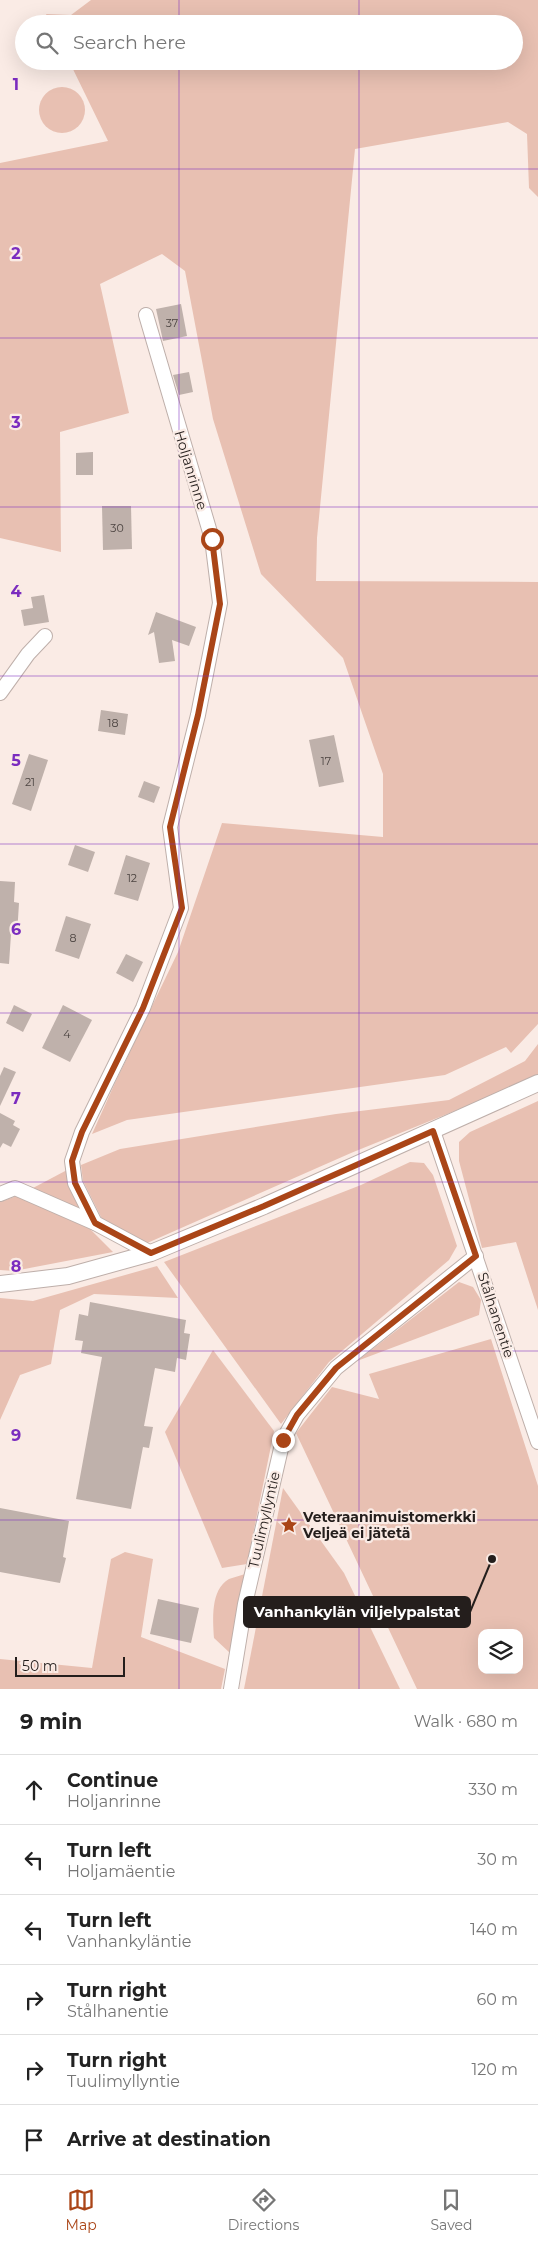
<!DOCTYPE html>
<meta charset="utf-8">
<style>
:root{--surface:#fff;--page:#f2f2f2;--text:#222;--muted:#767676;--line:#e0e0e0;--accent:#aa4517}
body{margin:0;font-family:Montserrat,sans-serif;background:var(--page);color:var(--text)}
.controls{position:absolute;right:15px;bottom:15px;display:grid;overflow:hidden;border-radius:10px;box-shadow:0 5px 20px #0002}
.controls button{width:45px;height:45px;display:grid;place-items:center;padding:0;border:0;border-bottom:1px solid var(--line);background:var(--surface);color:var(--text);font:25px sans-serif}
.scale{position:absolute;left:15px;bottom:12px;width:110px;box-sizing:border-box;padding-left:5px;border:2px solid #241e1c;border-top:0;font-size:14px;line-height:18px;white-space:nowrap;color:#241e1c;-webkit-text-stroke:4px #faebe5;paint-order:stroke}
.stop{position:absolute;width:15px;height:15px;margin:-11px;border:4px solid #aa4517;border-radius:50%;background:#fff}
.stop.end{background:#aa4517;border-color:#fff;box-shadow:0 1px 5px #0008}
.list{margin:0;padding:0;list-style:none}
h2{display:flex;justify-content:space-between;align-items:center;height:65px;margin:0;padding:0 20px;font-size:21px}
h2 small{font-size:16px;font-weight:400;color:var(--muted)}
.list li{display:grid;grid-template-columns:32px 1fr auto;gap:15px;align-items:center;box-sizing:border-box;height:70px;padding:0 20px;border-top:1px solid var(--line)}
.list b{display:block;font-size:19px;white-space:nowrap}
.list p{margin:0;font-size:16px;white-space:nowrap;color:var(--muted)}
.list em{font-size:16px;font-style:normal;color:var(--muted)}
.icon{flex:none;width:28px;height:28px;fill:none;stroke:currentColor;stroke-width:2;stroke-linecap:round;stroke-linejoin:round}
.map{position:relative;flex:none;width:538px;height:1689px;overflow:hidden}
.search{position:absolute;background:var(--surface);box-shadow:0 5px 20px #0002;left:15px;right:15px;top:15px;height:55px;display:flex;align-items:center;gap:12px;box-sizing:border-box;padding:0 18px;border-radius:28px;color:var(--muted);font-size:19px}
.sheet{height:485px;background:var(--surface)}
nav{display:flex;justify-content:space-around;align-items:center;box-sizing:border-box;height:70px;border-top:1px solid var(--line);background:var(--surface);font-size:14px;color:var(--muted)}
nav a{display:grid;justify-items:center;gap:2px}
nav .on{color:var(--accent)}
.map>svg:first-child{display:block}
.green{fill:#e8c0b2;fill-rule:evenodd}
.building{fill:#bfb1ab}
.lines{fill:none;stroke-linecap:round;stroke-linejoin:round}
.minor-casing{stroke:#beafaa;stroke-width:16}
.tertiary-casing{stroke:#beafaa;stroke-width:18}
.minor{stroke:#fff;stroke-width:14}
.tertiary{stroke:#fff;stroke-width:16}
.route{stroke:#aa4517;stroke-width:6}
.grid{fill:none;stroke:#7b2cbf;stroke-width:1;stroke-opacity:0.55}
.labels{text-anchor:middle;stroke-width:4.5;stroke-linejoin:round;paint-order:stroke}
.number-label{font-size:11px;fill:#4b4340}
.street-label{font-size:14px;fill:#241e1c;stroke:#faebe5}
.poi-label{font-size:14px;font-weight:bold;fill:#241e1c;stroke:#faebe5;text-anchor:start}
.grid-label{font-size:16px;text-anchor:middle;font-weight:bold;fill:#7b2cbf;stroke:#faebe5;stroke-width:4.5;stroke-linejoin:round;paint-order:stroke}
.leader{fill:none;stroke:#241e1c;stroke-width:2}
.callout-dot{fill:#241e1c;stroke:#faebe5;stroke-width:2}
.callout{fill:#241e1c;stroke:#241e1c;stroke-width:2}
.callout-label{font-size:15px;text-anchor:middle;font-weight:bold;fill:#fff}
</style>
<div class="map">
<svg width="538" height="1689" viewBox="0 0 538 1689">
<rect width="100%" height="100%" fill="#faebe5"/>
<g class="green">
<path d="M91,0H538V197L529,188L527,134L508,122L355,149L317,538L316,581L538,582V1024L511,1053L506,1047L445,1075L127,1120L92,1134L115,1083L178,952L222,823L383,837V774L343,658L261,574L213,419L185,271L162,254L100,284L129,413L60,432L61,552L0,538V163L108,141L69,61H514V24H51L46,14L71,15Z"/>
<circle cx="62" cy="110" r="23"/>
<path d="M538,1044V1077L351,1153L145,1244L102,1219L83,1181L81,1165L120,1149L336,1114L449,1100L525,1061Z"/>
<path d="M538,1101V1310L516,1242L482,1248L459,1161V1142L470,1132Z"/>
<path d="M410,1162L424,1163L433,1175L457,1246L449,1260L329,1362L281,1424L164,1262L361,1185Z"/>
<path d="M67,1170L83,1212L33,1188Z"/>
<path d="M17,1196L90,1229L113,1252L14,1271L0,1270V1202Z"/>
<path d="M157,1266L178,1298L94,1294L60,1310L51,1364L20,1375L0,1420V1298L33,1301Z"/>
<path d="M459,1282L473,1287L481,1300L479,1315L357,1361Z"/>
<path d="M491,1339L538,1486V1689H417L296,1433L332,1387L379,1399L369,1374ZM482,1633H519V1670H482Z"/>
<path d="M213,1350L274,1431L247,1564L222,1568L165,1432Z"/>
<path d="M283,1488L344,1573L400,1689H244Z"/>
<path d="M125,1552L153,1559L141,1637L225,1669L221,1689H0V1659L92,1668L111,1559Z"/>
<path d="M245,1574L230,1653L214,1638C213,1620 210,1590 229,1579C234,1577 240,1576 245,1574Z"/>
</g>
<g class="building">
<path d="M181,304L187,336L163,341L156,309Z"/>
<path d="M189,372L193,392L179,395L173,375Z"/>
<path d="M93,452V475H76V453Z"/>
<path d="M102,506H131L132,549L103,550Z"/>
<path d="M44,595L49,622L24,626L21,610L33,608L31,597Z"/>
<path d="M156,612L196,627L189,646L172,640L175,661L159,663L154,632L148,635Z"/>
<path d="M101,710L128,714L125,735L98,731Z"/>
<path d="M334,735L344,782L319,787L309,740Z"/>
<path d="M29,754L48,760L31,811L12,804Z"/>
<path d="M144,781L160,787L154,803L138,797Z"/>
<path d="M75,845L95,852L88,872L68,865Z"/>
<path d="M126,855L150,863L138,901L114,894Z"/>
<path d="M0,881L15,882L14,902L19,903L17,935L11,934L9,964L0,963Z"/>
<path d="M66,916L91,924L79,959L55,951Z"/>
<path d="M126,954L143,962L133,982L116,973Z"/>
<path d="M14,1005L32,1014L23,1032L6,1023Z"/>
<path d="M63,1005L92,1020L70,1062L42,1048Z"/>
<path d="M4,1067L16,1072L0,1106V1076Z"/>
<path d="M0,1113L15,1121L13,1125L20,1129L11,1147L3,1143L0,1148Z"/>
<path d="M90,1302L186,1320L184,1333L190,1334L186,1360L177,1358L175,1372L155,1368L144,1426L153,1427L149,1448L143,1447L131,1509L76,1499L102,1357L81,1353L83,1341L75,1340L79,1314L88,1316Z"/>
<path d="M0,1508L69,1521L63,1557L66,1558L60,1583L0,1572Z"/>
<path d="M158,1599L199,1608L191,1643L150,1634Z"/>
</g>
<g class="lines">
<g class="minor-casing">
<g id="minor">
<path d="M0,693L28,654L45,636"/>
<path d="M433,1131L538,1442"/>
<path d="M0,1194L15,1188L95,1223L151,1253"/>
<path d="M95,1223L75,1183L72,1161L82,1132L143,1008L181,908L170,827L198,715L220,603L212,539L146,315"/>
<path d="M231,1689L245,1604L283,1440L297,1415L336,1368L476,1256"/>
</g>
</g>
<g class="tertiary-casing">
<path id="tertiary" d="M0,1284L68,1276L151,1253L264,1206L538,1083"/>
</g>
<use href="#minor" class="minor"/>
<use href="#tertiary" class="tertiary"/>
</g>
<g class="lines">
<path class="route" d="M212,539L220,604L198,715L170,827L182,908L143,1008L82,1132L72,1161L75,1183L95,1223L151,1253L264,1206L433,1131L476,1256L336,1368L297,1415L283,1440"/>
</g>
<path class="grid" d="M179,0V24M359,0V24M179,61V1689M359,61V1689M0,169H538M0,338H538M0,507H538M0,676H538M0,844H538M0,1013H538M0,1182H538M0,1351H538M0,1520H538"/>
<defs>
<g id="sight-bare" transform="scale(1.35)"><path d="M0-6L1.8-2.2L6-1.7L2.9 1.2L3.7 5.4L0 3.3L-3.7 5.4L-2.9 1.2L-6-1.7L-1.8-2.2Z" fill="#aa4517" stroke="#faebe5" stroke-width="2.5" paint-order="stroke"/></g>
</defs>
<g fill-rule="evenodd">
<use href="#sight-bare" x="289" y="1525"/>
</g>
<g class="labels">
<g class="number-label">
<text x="172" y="327">37</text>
<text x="117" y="532">30</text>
<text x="113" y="727">18</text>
<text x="326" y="765">17</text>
<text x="30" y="786">21</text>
<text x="132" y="882">12</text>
<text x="73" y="942">8</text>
<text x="67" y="1038">4</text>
</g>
<g class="street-label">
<text transform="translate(191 470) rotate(73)" y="5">Holjanrinne</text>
<text transform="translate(496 1315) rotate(72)" y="5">Stålhanentie</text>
<text transform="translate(264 1520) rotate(-77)" y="5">Tuulimyllyntie</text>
</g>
<g class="poi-label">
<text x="303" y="1522">Veteraanimuistomerkki<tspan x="303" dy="16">Veljeä ei jätetä</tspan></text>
</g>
</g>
<g class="grid-label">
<text x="16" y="90">1</text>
<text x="16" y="259">2</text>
<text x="16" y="428">3</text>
<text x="16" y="597">4</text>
<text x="16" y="766">5</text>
<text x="16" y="935">6</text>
<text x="16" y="1104">7</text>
<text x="16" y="1272">8</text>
<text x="16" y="1441">9</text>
</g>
<path class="leader" d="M492 1559L470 1612"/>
<circle class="callout-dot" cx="492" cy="1559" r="5"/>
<rect class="callout" x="244" y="1597" width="226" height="30" rx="5"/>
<g class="callout-label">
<text x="357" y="1617">Vanhankylän viljelypalstat</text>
</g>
</svg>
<div class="controls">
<button><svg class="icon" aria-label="layers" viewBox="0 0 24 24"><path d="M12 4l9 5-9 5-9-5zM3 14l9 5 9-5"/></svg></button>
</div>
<div class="scale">50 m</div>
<div class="stop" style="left:212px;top:539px"></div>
<div class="stop end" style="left:283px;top:1440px"></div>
<div class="search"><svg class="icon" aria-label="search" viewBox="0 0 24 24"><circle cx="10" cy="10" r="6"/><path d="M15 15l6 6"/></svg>Search here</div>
</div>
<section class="sheet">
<h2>9 min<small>Walk · 680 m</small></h2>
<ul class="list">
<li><svg class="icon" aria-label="ahead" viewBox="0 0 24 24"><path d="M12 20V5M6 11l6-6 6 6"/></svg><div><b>Continue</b><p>Holjanrinne</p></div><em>330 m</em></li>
<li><svg class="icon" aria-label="left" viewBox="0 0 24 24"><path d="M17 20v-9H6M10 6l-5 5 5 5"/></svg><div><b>Turn left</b><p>Holjamäentie</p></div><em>30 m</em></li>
<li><svg class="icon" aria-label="left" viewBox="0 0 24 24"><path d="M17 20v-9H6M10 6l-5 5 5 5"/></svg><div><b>Turn left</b><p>Vanhankyläntie</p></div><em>140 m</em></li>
<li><svg class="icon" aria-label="right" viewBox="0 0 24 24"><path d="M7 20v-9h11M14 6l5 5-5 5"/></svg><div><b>Turn right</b><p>Stålhanentie</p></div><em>60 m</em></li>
<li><svg class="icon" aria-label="right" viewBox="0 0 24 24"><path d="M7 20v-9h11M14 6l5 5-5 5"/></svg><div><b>Turn right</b><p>Tuulimyllyntie</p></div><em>120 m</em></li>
<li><svg class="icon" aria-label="arrive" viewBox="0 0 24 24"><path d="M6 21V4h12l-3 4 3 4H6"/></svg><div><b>Arrive at destination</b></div></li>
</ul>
</section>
<nav>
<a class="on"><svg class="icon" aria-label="map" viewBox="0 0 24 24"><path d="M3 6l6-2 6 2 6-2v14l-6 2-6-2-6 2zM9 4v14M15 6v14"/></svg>Map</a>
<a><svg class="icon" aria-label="directions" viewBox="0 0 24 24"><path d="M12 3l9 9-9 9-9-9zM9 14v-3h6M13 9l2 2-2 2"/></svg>Directions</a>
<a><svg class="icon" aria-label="saved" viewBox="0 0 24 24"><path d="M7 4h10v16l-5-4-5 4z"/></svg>Saved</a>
</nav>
